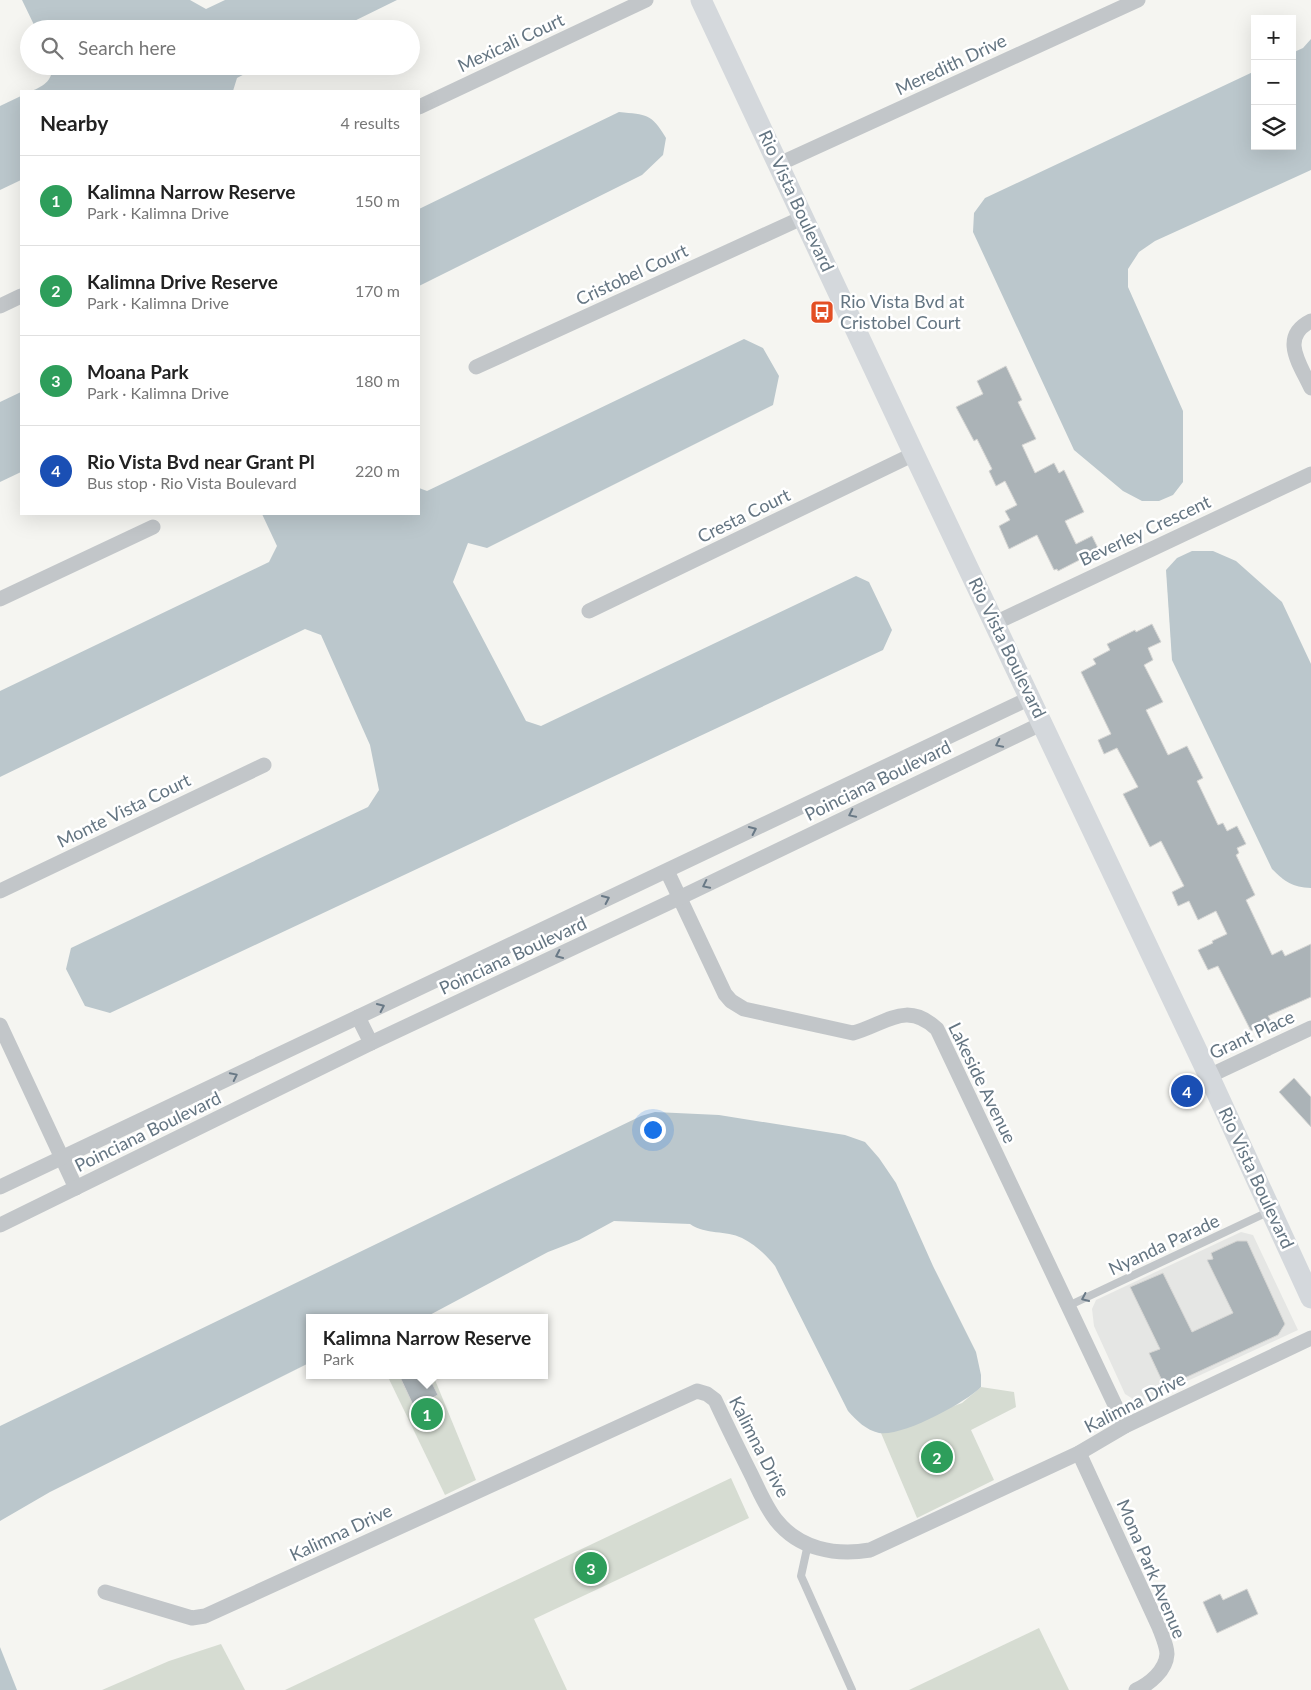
<!DOCTYPE html>
<meta charset="utf-8">
<style>
:root{--surface:#fff;--page:#f2f2f2;--text:#222;--muted:#767676;--line:#e0e0e0;--accent:#e34e23}
body{margin:0;font-family:Lato,sans-serif;background:var(--page);color:var(--text)}
.controls{position:absolute;right:15px;top:15px;display:grid;overflow:hidden;border-radius:0px;box-shadow:0 5px 20px #0002}
.controls button{width:45px;height:45px;display:grid;place-items:center;padding:0;border:0;border-bottom:1px solid var(--line);background:var(--surface);color:var(--text);font:25px sans-serif}
.you{position:absolute;left:652px;top:1129px;width:18px;height:18px;margin:-12px;border:4px solid #fff;border-radius:50%;background:#1a73e8;box-shadow:0 0 0 8px #1a73e833}
.badge{display:grid;place-items:center;width:32px;height:32px;border-radius:50%;background:var(--accent);color:#fff;font-size:16px;font-weight:700}
.pin{position:absolute;translate:-50% -50%;border:2px solid #fff;box-shadow:0 1px 5px #0006}
.popup{position:absolute;left:306px;top:1314px;width:242px;height:65px;box-sizing:border-box;display:grid;place-content:center;border-radius:0px;background:var(--surface);filter:drop-shadow(0 1px 4px #0005);font-size:16px;white-space:nowrap;color:var(--muted)}
.popup b{font-size:19px;color:var(--text)}
.popup::after{content:'';position:absolute;left:50%;top:100%;margin-left:-10px;border:10px solid transparent;border-top-color:var(--surface)}
.list{margin:0;padding:0;list-style:none}
h2{display:flex;justify-content:space-between;align-items:center;height:65px;margin:0;padding:0 20px;font-size:21px}
h2 small{font-size:16px;font-weight:400;color:var(--muted)}
.list li{display:grid;grid-template-columns:32px 1fr auto;gap:15px;align-items:center;box-sizing:border-box;height:90px;padding:0 20px;border-top:1px solid var(--line)}
.list b{display:block;font-size:19px;white-space:nowrap}
.list p{margin:0;font-size:16px;white-space:nowrap;color:var(--muted)}
.list em{font-size:16px;font-style:normal;color:var(--muted)}
.icon{flex:none;width:28px;height:28px;fill:none;stroke:currentColor;stroke-width:2;stroke-linecap:round;stroke-linejoin:round}
.map{position:relative;flex:none;width:1311px;height:1690px;overflow:hidden}
.search{position:absolute;background:var(--surface);box-shadow:0 5px 20px #0002;left:20px;top:20px;width:400px;height:55px;display:flex;align-items:center;gap:12px;box-sizing:border-box;padding:0 18px;border-radius:28px;color:var(--muted);font-size:19px}
.panel{position:absolute;background:var(--surface);box-shadow:0 5px 20px #0002;left:20px;top:90px;width:400px;height:425px;border-radius:0px}
.map>svg:first-child{display:block}
.built{fill:#e5e6e4}
.green{fill:#d6dcd2}
.water{fill:#bbc7cc}
.building{fill:#abb3b7;stroke:#d6d6d4}
.lines{fill:none;stroke-linecap:round;stroke-linejoin:round}
.lane{stroke:#c2c6c9;stroke-width:8}
.street{stroke:#c2c6c9;stroke-width:15}
.secondary{stroke:#d4d8dc;stroke-width:21}
.oneway{stroke:#697986}
.labels{text-anchor:middle;stroke-width:5;stroke-linejoin:round;paint-order:stroke}
.street-label{font-size:18px;fill:#647582;stroke:#fff}
.poi-label{font-size:18px;fill:#647582;stroke:#fff;text-anchor:start}
</style>
<div class="map">
<svg width="1311" height="1690" viewBox="0 0 1311 1690">
<rect width="100%" height="100%" fill="#f5f5f1"/>
<path class="built" d="M1241,1232L1253,1235L1298,1330L1144,1401L1133,1399L1125,1394L1094,1326L1092,1309L1096,1300Z"/>
<g class="green">
<path d="M387,1375H433L476,1480L445,1495Z"/>
<path d="M981,1387L1014,1392L1016,1407L971,1430L994,1480L917,1518L881,1433L962,1403Z"/>
<path d="M731,1478L749,1518L534,1619L567,1690H285Z"/>
<path d="M1039,1628L1069,1690H909Z"/>
<path d="M221,1644L245,1690H102L169,1661Z"/>
</g>
<g class="water">
<path d="M22,0H190L206,9L225,0H397L338,29H36Z"/>
<path d="M1311,39V170L1155,241L1139,252L1128,269V287L1183,411V482L1173,495L1159,501H1142L1123,491L1074,450L973,232L974,213L985,198L1255,71V146H1292V53L1303,48Z"/>
<path d="M52,66H260L237,78L233,91H32C43,86 53,81 52,66Z"/>
<path d="M21,96V180L0,190V106Z"/>
<path d="M619,112C647,115 651,113 666,138L663,155L642,175L419,286V209Z"/>
<path d="M744,339L763,348L779,376L773,405L487,548L468,543L453,582L526,721L541,726L856,576L869,582L892,630L883,650L110,1013L85,1006L66,969L71,948L368,807L379,790L370,745L321,635L305,629L0,777V691L269,562L277,546L262,514H419V488L427,491Z"/>
<path d="M21,392V472L0,482V402Z"/>
<path d="M1192,551H1213L1236,561L1282,602L1311,664V888C1292,887 1285,882 1272,869L1172,660L1166,570L1177,558Z"/>
<path d="M655,1112L719,1115L845,1135L865,1142L879,1158L896,1183L933,1266L976,1352L981,1375V1387C965,1403 902,1437 879,1433C866,1430 857,1421 848,1411L775,1266C766,1255 756,1245 742,1238C726,1230 706,1235 690,1224L614,1221L579,1240L548,1252L424,1318H310L309,1363L50,1492L0,1521V1426L641,1116Z"/>
<path d="M0,1647L17,1690H0Z"/>
</g>
<g class="building">
<path d="M1006,366L1022,400L1018,402L1036,439L1022,445L1035,473L1054,463L1059,473L1064,470L1084,512L1065,521L1076,544L1092,536L1099,550L1058,571L1057,569L1054,570L1037,535L1009,549L999,526L1010,520L1005,511L1017,505L1005,481L996,486L989,471L992,469L977,439L974,441L956,407L983,394L977,381Z"/>
<path d="M1152,624L1161,642L1148,648L1153,660L1144,665L1163,702L1146,710L1168,755L1187,746L1203,778L1197,781L1218,825L1223,823L1227,831L1237,826L1246,844L1237,848L1239,853L1236,855L1255,895L1246,900L1272,955L1282,950L1285,956L1311,944V997L1268,1016L1271,1021L1251,1031L1218,966L1208,970L1198,950L1213,943L1212,941L1227,934L1216,911L1198,920L1189,901L1178,906L1172,892L1184,886L1161,841L1150,847L1123,794L1138,787L1117,748L1104,754L1098,740L1111,734L1081,672L1096,664L1093,659L1110,650L1107,644L1135,630L1136,632Z"/>
<path d="M1294,1078L1311,1097V1127L1279,1092Z"/>
<path d="M1237,1241H1247L1285,1324L1278,1335L1174,1383L1173,1379L1164,1385L1149,1353L1160,1349L1130,1287L1163,1273L1192,1332L1233,1313L1207,1260L1213,1259L1211,1253Z"/>
<path d="M399,1375H428L438,1395L414,1407Z"/>
<path d="M1247,1589L1258,1614L1217,1633L1203,1602L1220,1594L1223,1600Z"/>
</g>
<g class="lines">
<g class="lane">
<path d="M1068,1306L1270,1211"/>
<path d="M808,1544L801,1576L852,1690"/>
</g>
<g class="street">
<path d="M419,107L646,0"/>
<path d="M779,164L1138,0"/>
<path d="M0,306L21,296"/>
<path d="M1311,321C1279,337 1300,364 1311,388"/>
<path d="M476,367L804,217"/>
<path d="M0,599L153,527"/>
<path d="M589,611L914,454"/>
<path d="M995,623L1311,474"/>
<path d="M667,871L725,994L731,1001L744,1009L853,1033C886,1024 906,1000 937,1029L1125,1426"/>
<path d="M0,891L264,765"/>
<path d="M358,1017L371,1043"/>
<path d="M0,1025L76,1188"/>
<path d="M1209,1076L1311,1028"/>
<path d="M0,1187L1030,698"/>
<path d="M0,1225L371,1043L679,898L1043,723"/>
<path d="M1079,1453L1159,1627C1162,1635 1167,1646 1167,1654C1166,1671 1149,1684 1136,1690"/>
<path d="M105,1592L192,1618L205,1616L697,1391L707,1394L715,1400C726,1424 738,1448 750,1472C758,1488 765,1506 776,1520C799,1549 835,1556 870,1550L1079,1453L1125,1426L1311,1338"/>
</g>
<path class="secondary" d="M701,0L914,454L1209,1076L1311,1298"/>
</g>
<defs><path id="oneway-chevron" d="M-2-3.5L2.5 0L-2 3.5" fill="none" stroke-width="1.6" stroke-linecap="round" stroke-linejoin="round" transform="scale(1.25)"/></defs>
<g class="oneway">
<use href="#oneway-chevron" transform="translate(999 744) rotate(154)"/>
<use href="#oneway-chevron" transform="translate(852 814) rotate(154)"/>
<use href="#oneway-chevron" transform="translate(753 830) rotate(-25)"/>
<use href="#oneway-chevron" transform="translate(706 885) rotate(154)"/>
<use href="#oneway-chevron" transform="translate(606 899) rotate(-25)"/>
<use href="#oneway-chevron" transform="translate(559 955) rotate(155)"/>
<use href="#oneway-chevron" transform="translate(381 1007) rotate(-25)"/>
<use href="#oneway-chevron" transform="translate(234 1076) rotate(-26)"/>
<use href="#oneway-chevron" transform="translate(1085 1298) rotate(155)"/>
</g>
<defs>
<g id="bus-square" transform="scale(1.25)"><rect x="-9" y="-9" width="18" height="18" rx="4" fill="#e34e23" stroke="#fff"/><path d="M-5-6H5V4H4V6H2V4H-2V6H-4V4H-5ZM-3.5-4V0h7V-4ZM-3.5 1.2v1.5H-2V1.2ZM2 1.2v1.5H3.5V1.2Z" fill="#fff"/></g>
</defs>
<g fill-rule="evenodd">
<use href="#bus-square" x="822" y="312"/>
</g>
<g class="labels">
<g class="street-label">
<text transform="translate(511 43) rotate(-25)" y="6">Mexicali Court</text>
<text transform="translate(951 65) rotate(-25)" y="6">Meredith Drive</text>
<text transform="translate(796 201) rotate(65)" y="6">Rio Vista Boulevard</text>
<text transform="translate(632 275) rotate(-25)" y="6">Cristobel Court</text>
<text transform="translate(744 516) rotate(-26)" y="6">Cresta Court</text>
<text transform="translate(1145 531) rotate(-25)" y="6">Beverley Crescent</text>
<text transform="translate(1007 648) rotate(64)" y="6">Rio Vista Boulevard</text>
<text transform="translate(878 781) rotate(-26)" y="6">Poinciana Boulevard</text>
<text transform="translate(124 811) rotate(-26)" y="6">Monte Vista Court</text>
<text transform="translate(513 956) rotate(-25)" y="6">Poinciana Boulevard</text>
<text transform="translate(1252 1035) rotate(-25)" y="6">Grant Place</text>
<text transform="translate(982 1083) rotate(64)" y="6">Lakeside Avenue</text>
<text transform="translate(148 1132) rotate(-26)" y="6">Poinciana Boulevard</text>
<text transform="translate(1256 1178) rotate(65)" y="6">Rio Vista Boulevard</text>
<text transform="translate(1164 1245) rotate(-25)" y="6">Nyanda Parade</text>
<text transform="translate(1135 1403) rotate(-27)" y="6">Kalimna Drive</text>
<text transform="translate(759 1447) rotate(63)" y="6">Kalimna Drive</text>
<text transform="translate(341 1533) rotate(-25)" y="6">Kalimna Drive</text>
<text transform="translate(1151 1569) rotate(67)" y="6">Mona Park Avenue</text>
</g>
<g class="poi-label">
<text x="840" y="308">Rio Vista Bvd at<tspan x="840" dy="21">Cristobel Court</tspan></text>
</g>
</g>
</svg>
<div class="controls">
<button>+</button>
<button>−</button>
<button><svg class="icon" aria-label="layers" viewBox="0 0 24 24"><path d="M12 4l9 5-9 5-9-5zM3 14l9 5 9-5"/></svg></button>
</div>
<div class="you"></div>
<div class="pin badge" style="left:427px;top:1414px;background:#2e9e5b">1</div>
<div class="popup"><b>Kalimna Narrow Reserve</b>Park</div>
<div class="pin badge" style="left:937px;top:1457px;background:#2e9e5b">2</div>
<div class="pin badge" style="left:591px;top:1568px;background:#2e9e5b">3</div>
<div class="pin badge" style="left:1187px;top:1091px;background:#1a4fb4">4</div>
<div class="search"><svg class="icon" aria-label="search" viewBox="0 0 24 24"><circle cx="10" cy="10" r="6"/><path d="M15 15l6 6"/></svg>Search here</div>
<section class="panel">
<h2>Nearby<small>4 results</small></h2>
<ul class="list">
<li><span class="badge" style="background:#2e9e5b">1</span><div><b>Kalimna Narrow Reserve</b><p>Park · Kalimna Drive</p></div><em>150 m</em></li>
<li><span class="badge" style="background:#2e9e5b">2</span><div><b>Kalimna Drive Reserve</b><p>Park · Kalimna Drive</p></div><em>170 m</em></li>
<li><span class="badge" style="background:#2e9e5b">3</span><div><b>Moana Park</b><p>Park · Kalimna Drive</p></div><em>180 m</em></li>
<li><span class="badge" style="background:#1a4fb4">4</span><div><b>Rio Vista Bvd near Grant Pl</b><p>Bus stop · Rio Vista Boulevard</p></div><em>220 m</em></li>
</ul>
</section>
</div>
